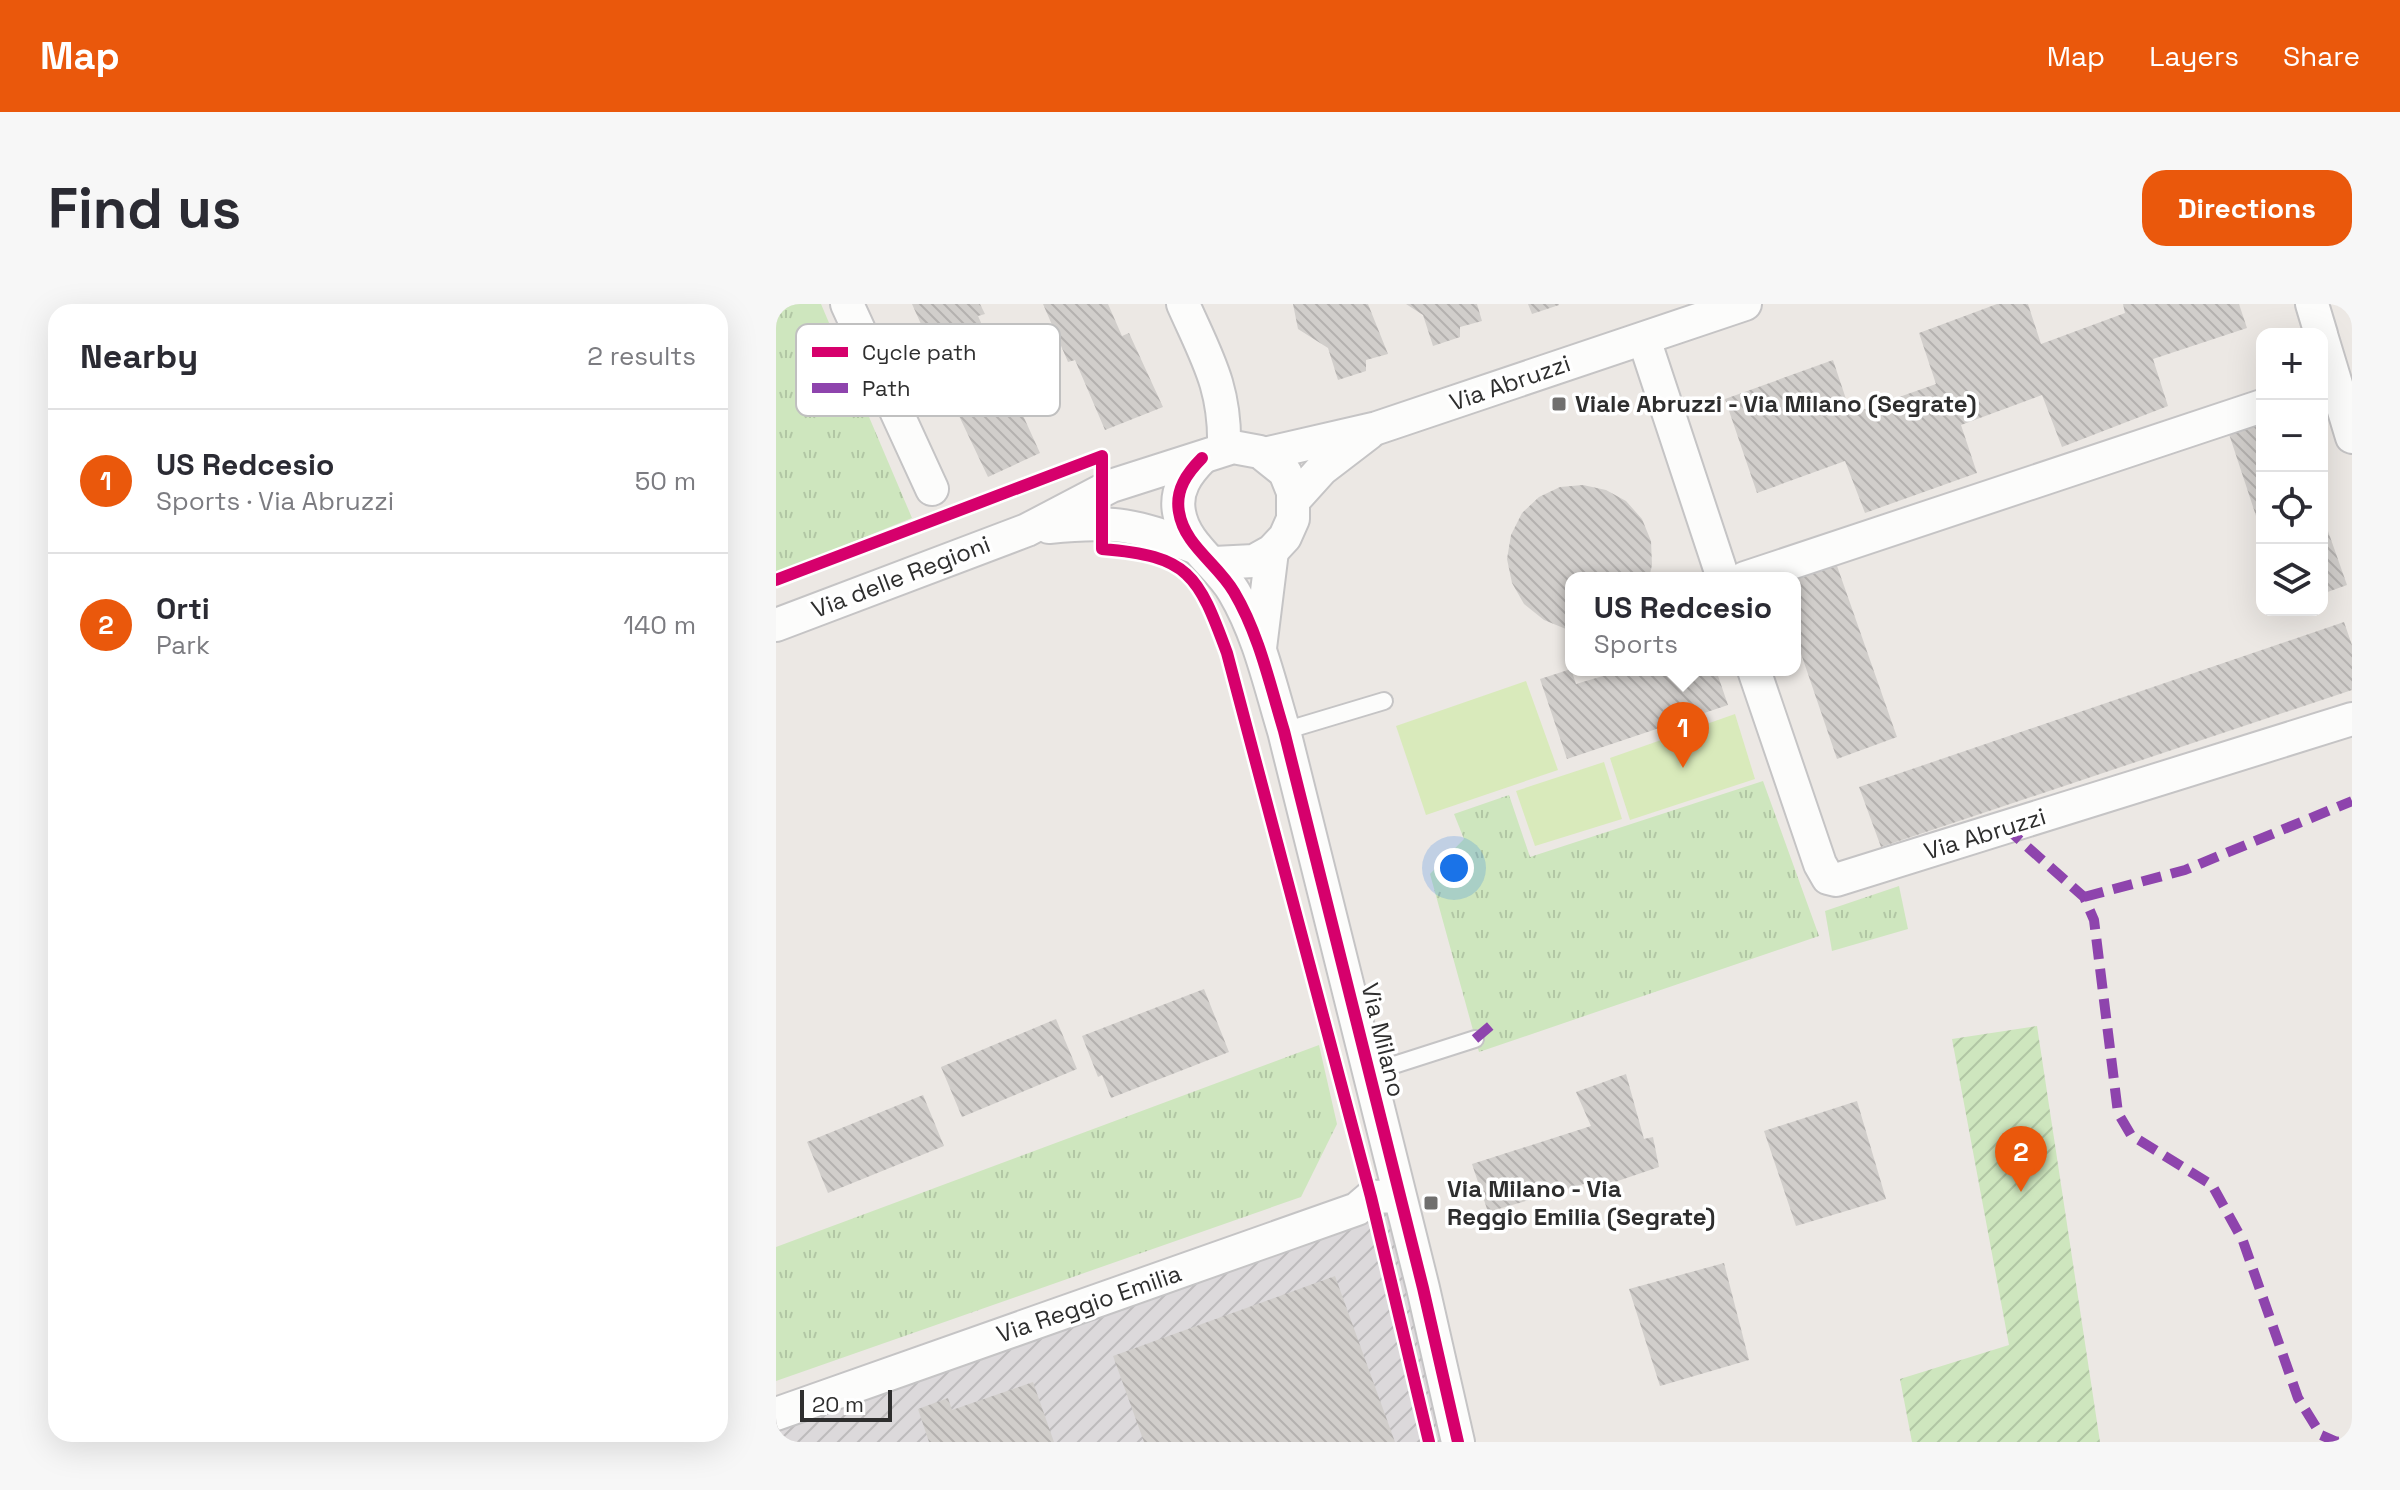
<!DOCTYPE html>
<meta charset="utf-8">
<style>
:root{--surface:#fff;--page:#f7f7f7;--text:#2b2b33;--muted:#7c7c81;--line:#e1e1e2;--accent:#ea580c}
body{margin:0;font-family:"Space Grotesk",sans-serif;background:var(--page);color:var(--text)}
.controls{position:absolute;right:24px;top:24px;display:grid;overflow:hidden;border-radius:16px;box-shadow:0 8px 32px #0002}
.controls button{width:72px;height:72px;display:grid;place-items:center;padding:0;border:0;border-bottom:2px solid var(--line);background:var(--surface);color:var(--text);font:40px sans-serif}
.scale{position:absolute;left:24px;bottom:20px;width:92px;box-sizing:border-box;padding-left:8px;border:4px solid #2e2e2e;border-top:0;font-size:22px;line-height:28px;white-space:nowrap;color:#2e2e2e;-webkit-text-stroke:6px #fff;paint-order:stroke}
.you{position:absolute;left:678px;top:564px;width:28px;height:28px;margin:-20px;border:6px solid #fff;border-radius:50%;background:#1a73e8;box-shadow:0 0 0 12px #1a73e833}
.badge{display:grid;place-items:center;width:52px;height:52px;border-radius:50%;background:var(--accent);color:#fff;font-size:26px;font-weight:700}
.pin{position:absolute;translate:-50% -66px;filter:drop-shadow(0 2px 4px #0008)}
.pin::after{content:'';position:absolute;top:42px;width:28px;height:24px;background:inherit;clip-path:polygon(0 0,100% 0,50% 100%)}
.popup{position:absolute;left:789px;top:268px;width:236px;height:104px;box-sizing:border-box;display:grid;place-content:center;border-radius:16px;background:var(--surface);filter:drop-shadow(0 2px 6px #0005);font-size:26px;white-space:nowrap;color:var(--muted)}
.popup b{font-size:30px;color:var(--text)}
.popup::after{content:'';position:absolute;left:50%;top:100%;margin-left:-16px;border:16px solid transparent;border-top-color:var(--surface)}
.list{margin:0;padding:0;list-style:none}
h2{display:flex;justify-content:space-between;align-items:center;height:104px;margin:0;padding:0 32px;font-size:34px}
h2 small{font-size:26px;font-weight:400;color:var(--muted)}
.list li{display:grid;grid-template-columns:52px 1fr auto;gap:24px;align-items:center;box-sizing:border-box;height:144px;padding:0 32px;border-top:2px solid var(--line)}
.list b{display:block;font-size:30px;white-space:nowrap}
.list p{margin:0;font-size:26px;white-space:nowrap;color:var(--muted)}
.list em{font-size:26px;font-style:normal;color:var(--muted)}
.icon{flex:none;width:44px;height:44px;fill:none;stroke:currentColor;stroke-width:2;stroke-linecap:round;stroke-linejoin:round}
.map{position:relative;flex:none;width:1576px;height:1138px;overflow:hidden;border-radius:24px}
header{display:flex;align-items:center;gap:48px;box-sizing:border-box;height:112px;padding:0 40px;background:var(--accent);color:#fff}
header strong{font-size:38px}
nav{display:flex;gap:44px;margin-inline-start:auto;font-size:28px}
.intro{display:flex;align-items:center;justify-content:space-between;box-sizing:border-box;height:192px;padding:0 48px}
h1{margin:0;font-size:56px}
.button{padding:20px 36px;border-radius:24px;background:var(--accent);color:#fff;font-size:28px;font-weight:700}
main{display:flex;gap:48px;padding:0 48px}
aside{flex:1;background:var(--surface);border-radius:24px;box-shadow:0 8px 32px #0002}
.map>svg:first-child{display:block}
.industrial{fill:url(#industrial-furrows)}
.grass{fill:url(#grass-tufts)}
.garden{fill:url(#garden-furrows)}
.pitch{fill:#d9eabb}
.building{fill:url(#building-back-hatch)}
.lines{fill:none;stroke-linecap:round;stroke-linejoin:round}
.lane-casing{stroke:#c5c4c5;stroke-width:20}
.street-casing{stroke:#c5c4c5;stroke-width:36}
.lane{stroke:#fcfcfb;stroke-width:16}
.street{stroke:#fcfcfb;stroke-width:32}
.quiet{stroke:#8e44ad;stroke-width:10;stroke-dasharray:20 10;stroke-linecap:butt}
.cycleway-casing{stroke:#fff;stroke-width:17}
.cycleway{stroke:#d6006c;stroke-width:12}
.poi-dot{fill:#706f6e;stroke:#fff;stroke-width:3}
.labels{text-anchor:middle;stroke-width:7;stroke-linejoin:round;paint-order:stroke}
.street-label{font-size:24px;fill:#2e2e2e;stroke:#fff}
.poi-label{font-size:24px;font-weight:bold;fill:#2e2e2e;stroke:#fff;text-anchor:start}
.key{fill:#fff;stroke:#c0c0c0;stroke-width:2}
.key-label{font-size:22px;fill:#2e2e2e}
</style>
<header>
<strong>Map</strong>
<nav><a>Map</a><a>Layers</a><a>Share</a></nav>
</header>
<div class="intro"><h1>Find us</h1><a class="button">Directions</a></div>
<main>
<aside>
<h2>Nearby<small>2 results</small></h2>
<ul class="list">
<li><span class="badge">1</span><div><b>US Redcesio</b><p>Sports · Via Abruzzi</p></div><em>50 m</em></li>
<li><span class="badge">2</span><div><b>Orti</b><p>Park</p></div><em>140 m</em></li>
</ul>
</aside>
<div class="map">
<svg width="1576" height="1138" viewBox="0 0 1576 1138">
<defs>
<pattern id="industrial-furrows" width="10" height="10" patternUnits="userSpaceOnUse" patternTransform="scale(2)"><rect width="10" height="10" fill="#dcd9db"/><path d="M-1 1l2-2M0 10L10 0M9 11l2-2" fill="none" stroke="#bdbbbc"/></pattern>
<pattern id="grass-tufts" width="24" height="20" patternUnits="userSpaceOnUse" patternTransform="scale(2)"><rect width="24" height="20" fill="#cee6be"/><path d="M3 7l-1-3M5 7V3M7 7l1-3M15 17l-1-3M17 17v-4M19 17l1-3" fill="none" stroke="#b1c6a4"/></pattern>
<pattern id="garden-furrows" width="10" height="10" patternUnits="userSpaceOnUse" patternTransform="scale(2)"><rect width="10" height="10" fill="#cee6be"/><path d="M-1 1l2-2M0 10L10 0M9 11l2-2" fill="none" stroke="#b1c6a4"/></pattern>
<pattern id="building-back-hatch" width="6" height="6" patternUnits="userSpaceOnUse" patternTransform="scale(2)"><rect width="6" height="6" fill="#d1cecb"/><path d="M-1 5l2 2M0 0l6 6M5-1l2 2" fill="none" stroke="#b4b1af"/></pattern>
</defs>
<rect width="100%" height="100%" fill="#ece8e4"/>
<path class="industrial" d="M624,893L682,1138H0V1113Z"/>
<g class="grass">
<path d="M0,0H45L136,214L0,269Z"/>
<path d="M987,477L1043,632L703,748L654,570L688,535L678,510L733,491L754,553Z"/>
<path d="M1123,582L1132,625L1056,647L1049,607Z"/>
<path d="M543,741L561,820L525,893L0,1077V943Z"/>
</g>
<path class="garden" d="M1261,722L1324,1138H1136L1124,1075L1233,1041L1176,735Z"/>
<g class="pitch">
<path d="M750,377L782,466L650,511L620,422Z"/>
<path d="M959,410L979,475L854,516L834,454Z"/>
<path d="M828,458L846,515L759,542L740,487Z"/>
</g>
<g class="building">
<path d="M136,0H204L209,10L202,12L264,149L212,173L145,32L149,29Z"/>
<path d="M267,0H332L346,32L353,29L387,103L329,126L299,56L292,58Z"/>
<path d="M517,0H592L612,50L590,56V67L562,76L552,44L522,25Z"/>
<path d="M630,0H701L706,17L684,23V33L657,42L647,11Z"/>
<path d="M752,0H783V1L756,10Z"/>
<path d="M1221,0H1252L1265,40L1349,9L1347,0H1463L1471,24L1377,55L1392,102L1286,143L1266,91L1185,121L1201,169L1089,209L1069,157L981,189L949,95L1057,56L1075,110L1160,80L1143,29Z"/>
<path d="M1486,115V227H1485L1452,127Z"/>
<path d="M807,181L830,186L850,197L866,215L875,237L876,261L873,274H795V325H790L768,316L748,300L736,279L731,255L735,231L746,209L763,193L784,183Z"/>
<path d="M1546,210L1571,281L1546,290Z"/>
<path d="M1060,259L1121,433L1061,455L1019,332V273Z"/>
<path d="M1568,318L1576,341V386L1105,543L1083,483Z"/>
<path d="M795,365L800,380L847,366H940L952,401L791,455L764,375Z"/>
<path d="M428,685L453,748L335,794L326,771L322,773L306,732Z"/>
<path d="M280,715L301,765L186,813L165,763Z"/>
<path d="M850,770L868,835L877,833L883,863L827,882L825,875L712,908L696,860L815,822L800,788Z"/>
<path d="M147,791L168,842L52,889L31,838Z"/>
<path d="M1081,797L1110,895L1020,922L988,827Z"/>
<path d="M948,959L973,1056L884,1082L853,985Z"/>
<path d="M559,972L619,1138H368L337,1052Z"/>
<path d="M257,1078L278,1138H153L142,1105L172,1094L176,1106Z"/>
</g>
<g class="lines">
<g class="lane-casing">
<g id="lane">
<path d="M508,427L608,397"/>
<path d="M593,769L699,735"/>
</g>
</g>
<g class="street-casing">
<g id="street">
<path d="M71,0L156,185"/>
<path d="M407,0C431,54 450,84 448,145"/>
<path d="M1536,0L1545,30"/>
<path d="M1546,34L1576,133"/>
<path d="M868,35L947,274"/>
<path d="M488,150L601,124L969,0"/>
<path d="M426,154C411,169 399,186 403,208C408,241 442,260 458,288C483,330 494,381 508,427L647,984L682,1138"/>
<path d="M518,196L546,165L593,129"/>
<path d="M273,223C341,216 358,221 421,244"/>
<path d="M969,274L1486,102"/>
<path d="M0,321L251,226L335,182L457,143L484,148L509,168L517,188V215L509,233L496,247L478,257L438,259"/>
<path d="M484,344L496,247"/>
<path d="M978,366L1044,560L1052,574L1060,576L1576,415"/>
<path d="M0,1110L581,905L595,893L623,892"/>
</g>
</g>
<use href="#lane" class="lane"/>
<use href="#street" class="street"/>
<g class="quiet">
<path d="M1229,523L1308,593L1318,616L1342,809L1355,831L1436,881L1467,937L1522,1094L1545,1131L1561,1138L1576,1135"/>
<path d="M1308,593L1409,566L1576,497"/>
<path d="M699,735L719,718"/>
</g>
<g class="cycleway-casing">
<g id="cycleway">
<path d="M426,154C411,169 399,186 403,208C408,241 442,260 458,288C483,330 494,381 508,427L647,984L682,1138"/>
<path d="M0,276L326,152V245C413,252 422,270 451,349L595,893L653,1138"/>
</g>
</g>
<use href="#cycleway" class="cycleway"/>
</g>
<g class="poi-dot">
<rect x="775" y="92" width="16" height="16" rx="4"/>
<rect x="647" y="891" width="16" height="16" rx="4"/>
</g>
<g class="labels">
<g class="street-label">
<text transform="translate(734 79) rotate(-19)" y="8">Via Abruzzi</text>
<text transform="translate(125 273) rotate(-21)" y="8">Via delle Regioni</text>
<text transform="translate(1209 530) rotate(-17)" y="8">Via Abruzzi</text>
<text transform="translate(607 736) rotate(76)" y="8">Via Milano</text>
<text transform="translate(313 1000) rotate(-19)" y="8">Via Reggio Emilia</text>
</g>
<g class="poi-label">
<text x="799" y="108">Viale Abruzzi - Via Milano (Segrate)</text>
<text x="671" y="893">Via Milano - Via<tspan x="671" dy="28">Reggio Emilia (Segrate)</tspan></text>
</g>
</g>
<rect x="20" y="20" width="264" height="92" rx="12" class="key"/>
<rect x="36" y="43" width="36" height="10" fill="#d6006c"/>
<rect x="36" y="79" width="36" height="10" fill="#8e44ad"/>
<g class="key-label">
<text x="86" y="56">Cycle path</text>
<text x="86" y="92">Path</text>
</g>
</svg>
<div class="controls">
<button>+</button>
<button>−</button>
<button><svg class="icon" aria-label="locate" viewBox="0 0 24 24"><circle cx="12" cy="12" r="6"/><path d="M12 2v4M12 18v4M2 12h4M18 12h4"/></svg></button>
<button><svg class="icon" aria-label="layers" viewBox="0 0 24 24"><path d="M12 4l9 5-9 5-9-5zM3 14l9 5 9-5"/></svg></button>
</div>
<div class="scale">20 m</div>
<div class="you"></div>
<div class="pin badge" style="left:907px;top:464px">1</div>
<div class="popup"><b>US Redcesio</b>Sports</div>
<div class="pin badge" style="left:1245px;top:888px">2</div>
</div>
</main>
